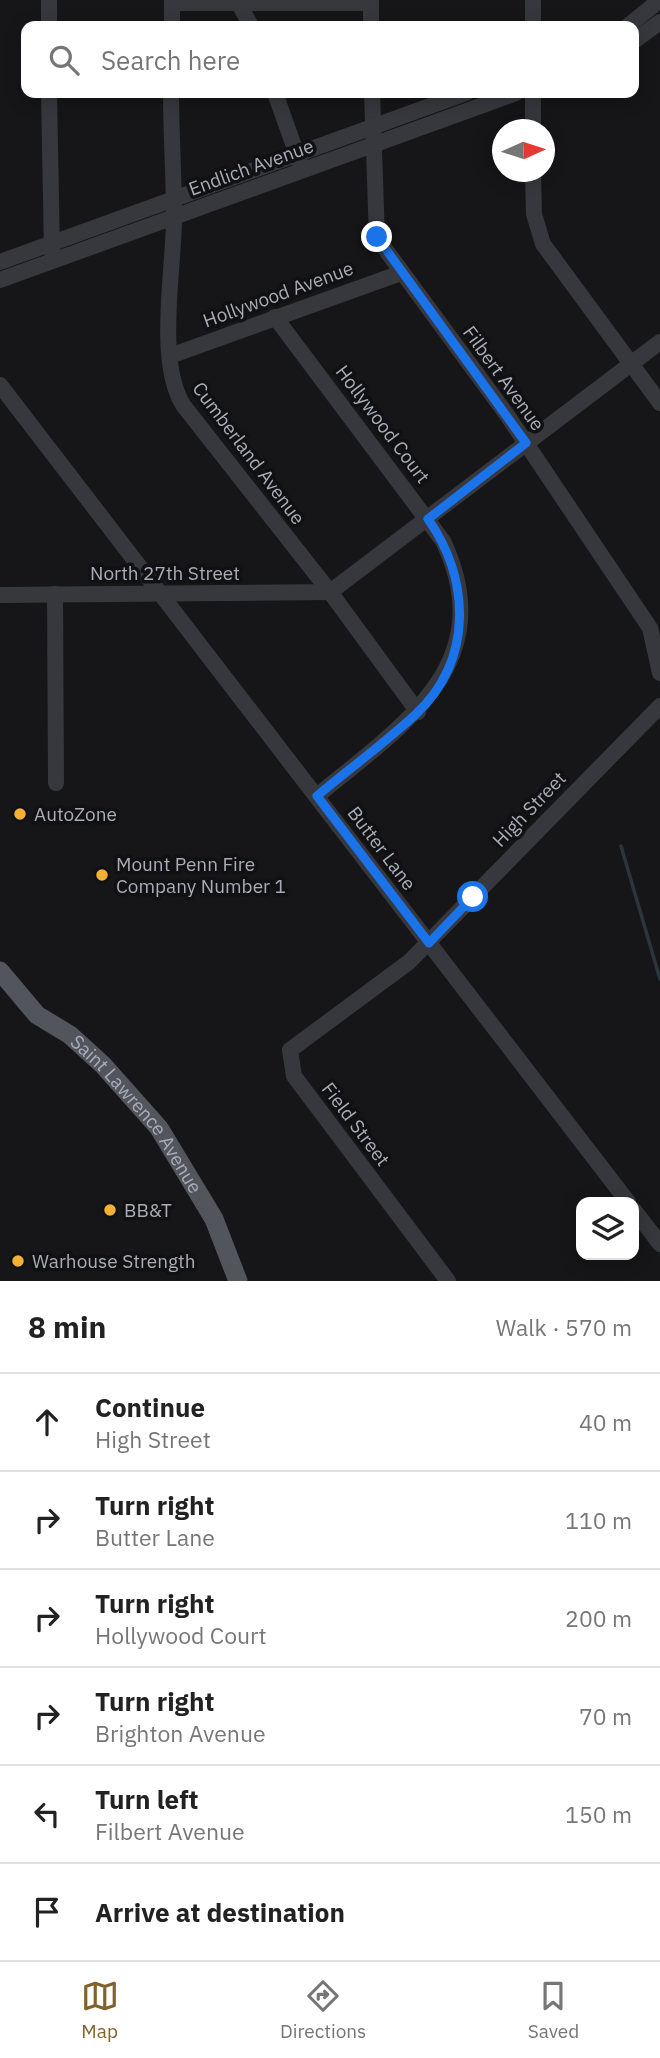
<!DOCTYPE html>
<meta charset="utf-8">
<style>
:root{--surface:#fff;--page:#f2f2f2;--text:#222;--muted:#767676;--line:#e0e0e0;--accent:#80622a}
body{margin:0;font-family:"IBM Plex Sans",sans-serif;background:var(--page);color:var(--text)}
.controls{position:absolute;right:21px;bottom:21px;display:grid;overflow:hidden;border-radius:14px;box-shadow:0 4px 18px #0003}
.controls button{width:63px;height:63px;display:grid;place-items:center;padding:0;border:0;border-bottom:2px solid var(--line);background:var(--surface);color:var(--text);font:35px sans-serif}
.compass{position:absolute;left:492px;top:119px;width:63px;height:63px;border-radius:50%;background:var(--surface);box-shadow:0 4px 18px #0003;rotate:87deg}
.stop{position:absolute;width:21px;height:21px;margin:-16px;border:5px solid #1a73e8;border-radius:50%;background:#fff}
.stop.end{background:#1a73e8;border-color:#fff;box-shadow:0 2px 7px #0008}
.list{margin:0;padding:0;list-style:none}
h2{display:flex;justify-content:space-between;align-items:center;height:91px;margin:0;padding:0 28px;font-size:30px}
h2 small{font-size:23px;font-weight:400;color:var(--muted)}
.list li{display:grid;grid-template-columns:46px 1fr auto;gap:21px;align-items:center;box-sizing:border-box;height:98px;padding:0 28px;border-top:2px solid var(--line)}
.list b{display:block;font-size:26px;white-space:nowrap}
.list p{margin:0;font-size:23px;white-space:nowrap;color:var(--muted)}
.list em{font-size:23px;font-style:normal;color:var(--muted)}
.icon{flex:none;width:38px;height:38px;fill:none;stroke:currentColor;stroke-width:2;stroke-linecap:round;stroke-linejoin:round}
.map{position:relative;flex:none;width:660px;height:1281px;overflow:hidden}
.search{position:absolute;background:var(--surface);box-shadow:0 4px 18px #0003;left:21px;right:21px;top:21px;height:77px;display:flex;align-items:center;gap:18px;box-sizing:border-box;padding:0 24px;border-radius:14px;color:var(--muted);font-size:26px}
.sheet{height:679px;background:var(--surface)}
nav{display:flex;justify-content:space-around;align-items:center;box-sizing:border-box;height:98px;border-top:2px solid var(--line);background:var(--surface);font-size:19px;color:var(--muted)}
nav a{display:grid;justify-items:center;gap:4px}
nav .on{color:var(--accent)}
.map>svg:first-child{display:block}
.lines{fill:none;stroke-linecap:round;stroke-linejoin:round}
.stream{stroke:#2c353c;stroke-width:3.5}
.minor{stroke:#37383d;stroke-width:16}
.major{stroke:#53555c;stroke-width:19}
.route{stroke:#1a73e8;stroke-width:9}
.poi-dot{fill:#f2b134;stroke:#111113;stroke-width:2.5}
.labels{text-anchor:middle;stroke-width:7;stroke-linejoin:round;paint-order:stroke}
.street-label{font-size:19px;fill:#a8adb8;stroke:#111113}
.poi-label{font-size:19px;fill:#a8adb8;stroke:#111113;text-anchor:start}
</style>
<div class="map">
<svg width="660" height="1281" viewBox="0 0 660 1281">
<rect width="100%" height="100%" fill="#161618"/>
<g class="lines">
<path class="stream" d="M621,846L660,979"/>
<g class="minor">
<path d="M49,0V26"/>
<path d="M371,0V26"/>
<path d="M533,0V26"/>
<path d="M172,3H371"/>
<path d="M239,4L251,26"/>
<path d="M172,26V0"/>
<path d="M628,26L660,0"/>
<path d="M634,41L660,22"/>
<path d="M49,93L52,251"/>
<path d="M171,93C171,134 174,176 174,218C174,270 156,360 183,405L330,592L418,712"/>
<path d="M275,93L300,163"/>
<path d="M372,93L377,238L507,415L650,628L660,673"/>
<path d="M533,130V93"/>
<path d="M533,172L534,214L543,244L660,403"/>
<path d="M0,262L466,93"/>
<path d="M0,280L516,93"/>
<path d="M275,317L443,541C502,665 400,727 317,796"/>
<path d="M170,356L401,273"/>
<path d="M0,385L628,1202"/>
<path d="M55,594L56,783"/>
<path d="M0,595L330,592L660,342"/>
<path d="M634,1210L660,1244"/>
<path d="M448,1281L294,1076L290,1050L409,962L660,706"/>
</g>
<path class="major" id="s1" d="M0,971L37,1015L70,1035L103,1065L159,1128L214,1219L238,1281"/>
</g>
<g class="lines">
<path class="route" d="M377,237L526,443L428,519C470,579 474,659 416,714C385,743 350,768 317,796L429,943L473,897"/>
</g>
<g class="poi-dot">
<circle cx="20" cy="814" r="7"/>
<circle cx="102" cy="875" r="7"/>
<circle cx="110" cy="1210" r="7"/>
<circle cx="18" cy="1261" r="7"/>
</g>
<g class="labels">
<g class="street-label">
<text transform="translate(251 167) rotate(-20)" y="7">Endlich Avenue</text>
<text transform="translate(278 294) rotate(-20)" y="7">Hollywood Avenue</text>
<text transform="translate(504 378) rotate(54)" y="7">Filbert Avenue</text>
<text transform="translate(383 424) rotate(53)" y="7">Hollywood Court</text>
<text transform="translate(249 453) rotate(53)" y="7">Cumberland Avenue</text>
<text x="165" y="580">North 27th Street</text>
<text transform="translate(529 809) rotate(-46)" y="7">High Street</text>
<text transform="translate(382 848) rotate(53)" y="7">Butter Lane</text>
<text dy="7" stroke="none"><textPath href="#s1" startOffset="200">Saint Lawrence Avenue</textPath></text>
<text transform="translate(356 1124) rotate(53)" y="7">Field Street</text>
</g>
<g class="poi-label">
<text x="34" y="821">AutoZone</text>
<text x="116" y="871">Mount Penn Fire<tspan x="116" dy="22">Company Number 1</tspan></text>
<text x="124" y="1217">BB&amp;T</text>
<text x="32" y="1268">Warhouse Strength</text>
</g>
</g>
</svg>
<div class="controls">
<button><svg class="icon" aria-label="layers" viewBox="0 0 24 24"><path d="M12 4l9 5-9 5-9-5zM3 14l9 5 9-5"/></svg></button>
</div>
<svg class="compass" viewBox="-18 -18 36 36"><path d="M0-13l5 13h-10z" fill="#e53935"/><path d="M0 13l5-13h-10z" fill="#767676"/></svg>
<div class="stop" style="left:473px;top:897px"></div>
<div class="stop end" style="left:377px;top:237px"></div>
<div class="search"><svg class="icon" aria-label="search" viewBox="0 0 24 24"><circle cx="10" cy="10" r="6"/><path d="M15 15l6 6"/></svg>Search here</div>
</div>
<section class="sheet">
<h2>8 min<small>Walk · 570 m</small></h2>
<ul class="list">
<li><svg class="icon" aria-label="ahead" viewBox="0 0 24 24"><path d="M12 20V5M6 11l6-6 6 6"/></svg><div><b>Continue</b><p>High Street</p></div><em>40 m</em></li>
<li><svg class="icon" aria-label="right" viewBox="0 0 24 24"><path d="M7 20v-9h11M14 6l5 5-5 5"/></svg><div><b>Turn right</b><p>Butter Lane</p></div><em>110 m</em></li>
<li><svg class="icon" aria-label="right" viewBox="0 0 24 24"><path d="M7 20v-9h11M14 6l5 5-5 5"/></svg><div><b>Turn right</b><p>Hollywood Court</p></div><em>200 m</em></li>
<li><svg class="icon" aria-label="right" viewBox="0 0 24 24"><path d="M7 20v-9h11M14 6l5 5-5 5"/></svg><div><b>Turn right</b><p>Brighton Avenue</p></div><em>70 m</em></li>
<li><svg class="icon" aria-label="left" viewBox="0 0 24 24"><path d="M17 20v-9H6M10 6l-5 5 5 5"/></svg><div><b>Turn left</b><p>Filbert Avenue</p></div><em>150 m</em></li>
<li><svg class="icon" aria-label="arrive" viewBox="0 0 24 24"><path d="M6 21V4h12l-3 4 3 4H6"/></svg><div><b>Arrive at destination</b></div></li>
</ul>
</section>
<nav>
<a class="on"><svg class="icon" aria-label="map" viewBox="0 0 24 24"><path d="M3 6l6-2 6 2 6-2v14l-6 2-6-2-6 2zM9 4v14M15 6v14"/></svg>Map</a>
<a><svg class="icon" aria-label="directions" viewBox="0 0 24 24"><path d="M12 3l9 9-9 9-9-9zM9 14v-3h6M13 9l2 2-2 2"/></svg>Directions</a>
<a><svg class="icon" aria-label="saved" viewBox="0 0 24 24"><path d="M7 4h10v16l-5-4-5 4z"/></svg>Saved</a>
</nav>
